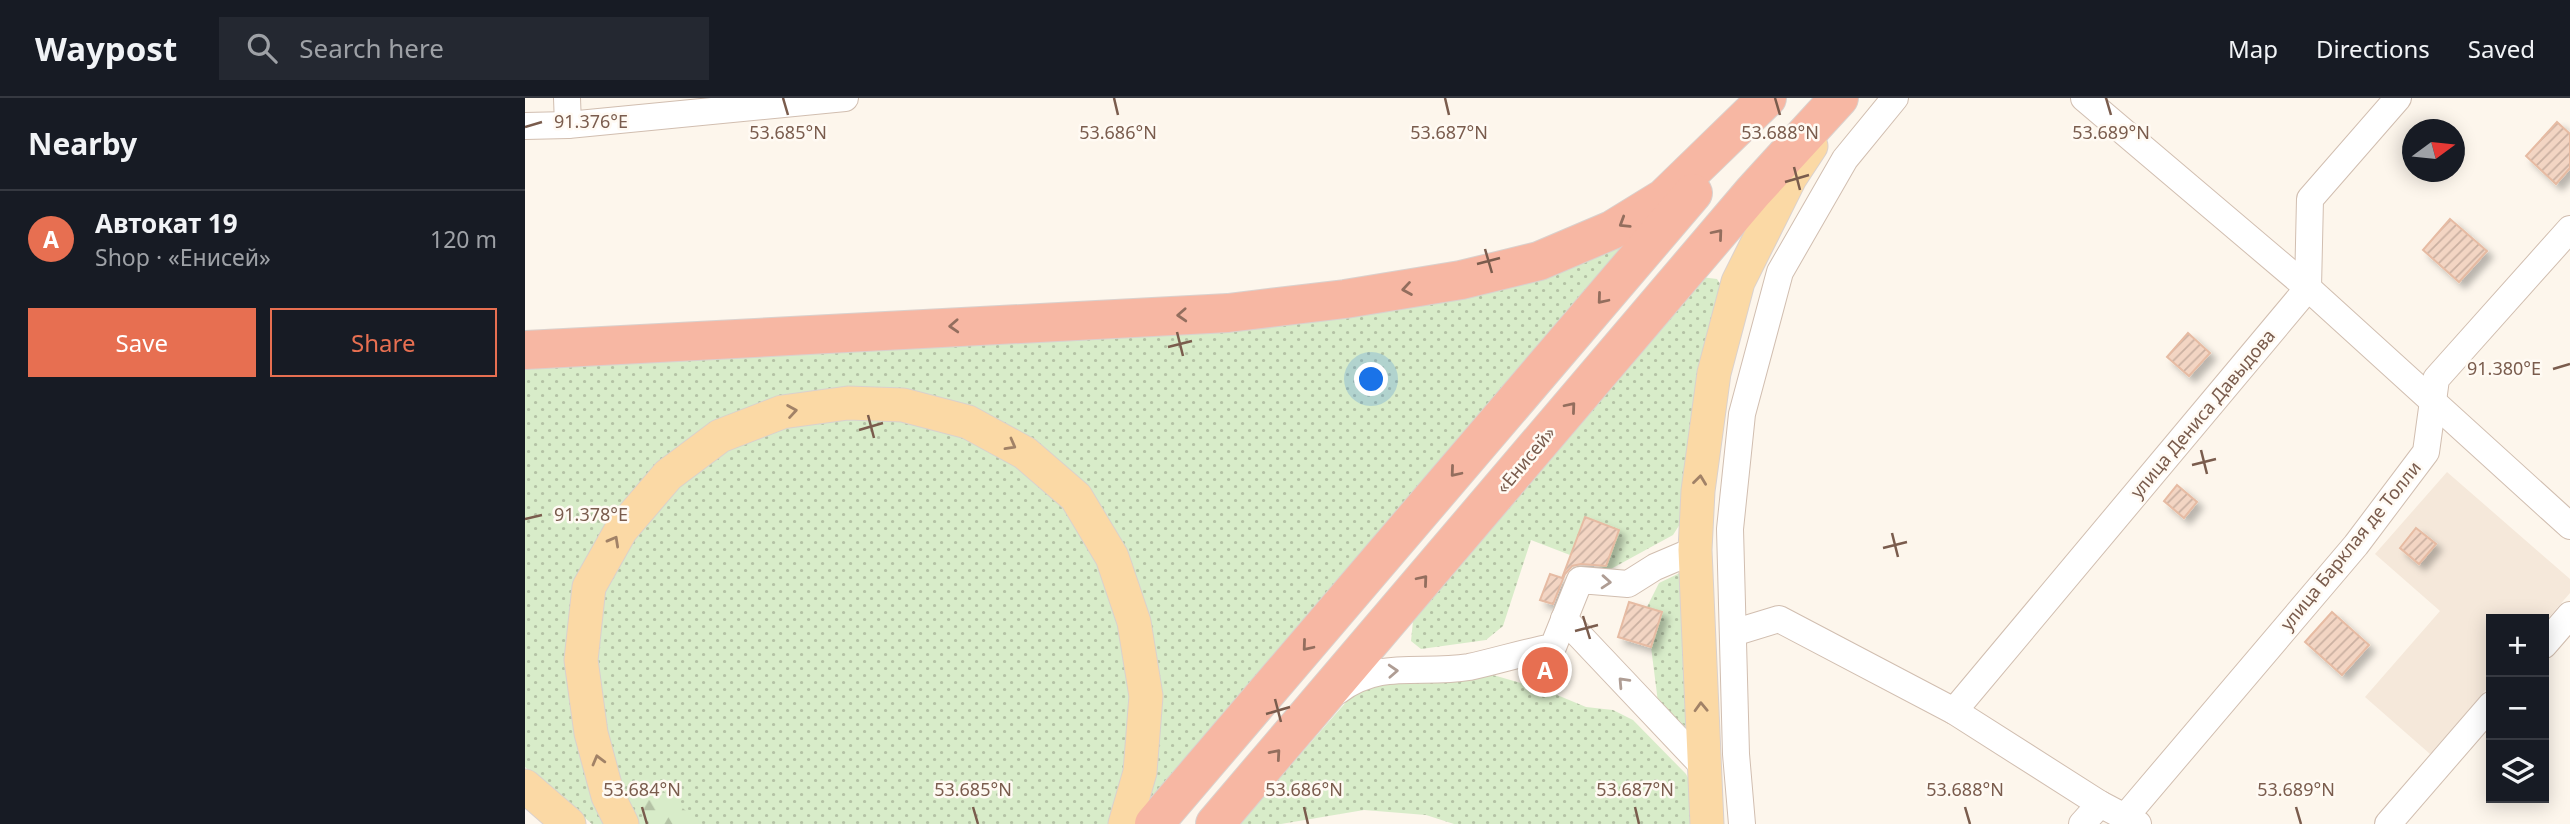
<!DOCTYPE html>
<meta charset="utf-8">
<style>
:root{--surface:#171b24;--page:#242831;--text:#f1f3f6;--muted:#9ea1a6;--line:#363941;--accent:#e76f51}
body{margin:0;font-family:"Noto Sans",sans-serif;background:var(--page);color:var(--text)}
.controls{position:absolute;right:21px;bottom:21px;display:grid;overflow:hidden;border-radius:0px;box-shadow:0 4px 18px #0003}
.controls button{width:63px;height:63px;display:grid;place-items:center;padding:0;border:0;border-bottom:2px solid var(--line);background:var(--surface);color:var(--text);font:35px sans-serif}
.compass{position:absolute;left:1877px;top:21px;width:63px;height:63px;border-radius:50%;background:var(--surface);box-shadow:0 4px 18px #0003;rotate:75deg}
.you{position:absolute;left:847px;top:282px;width:24px;height:24px;margin:-18px;border:5px solid #fff;border-radius:50%;background:#1a73e8;box-shadow:0 0 0 10px #1a73e833}
.badge{display:grid;place-items:center;width:46px;height:46px;border-radius:50%;background:var(--accent);color:#fff;font-size:23px;font-weight:700}
.pin{position:absolute;translate:-50% -50%;border:4px solid #fff;box-shadow:0 2px 7px #0006}
.list{margin:0;padding:0;list-style:none}
h2{display:flex;justify-content:space-between;align-items:center;height:91px;margin:0;padding:0 28px;font-size:30px}
h2 small{font-size:23px;font-weight:400;color:var(--muted)}
.list li{display:grid;grid-template-columns:46px 1fr auto;gap:21px;align-items:center;box-sizing:border-box;height:98px;padding:0 28px;border-top:2px solid var(--line)}
.list b{display:block;font-size:26px;white-space:nowrap}
.list p{margin:0;font-size:23px;white-space:nowrap;color:var(--muted)}
.list em{font-size:23px;font-style:normal;color:var(--muted)}
.actions{display:flex;gap:14px;padding:21px 28px}
.actions a{flex:1;padding:16px 0;border:2px solid var(--accent);border-radius:0px;text-align:center;font-size:24px;color:var(--accent)}
.actions .main{background:var(--accent);color:#fff}
.icon{flex:none;width:38px;height:38px;fill:none;stroke:currentColor;stroke-width:2;stroke-linecap:round;stroke-linejoin:round}
.map{position:relative;flex:none;width:2045px;height:726px;overflow:hidden}
header{display:flex;align-items:center;gap:42px;box-sizing:border-box;height:98px;padding:0 35px;background:var(--surface);border-bottom:2px solid var(--line)}
header strong{font-size:33px}
nav{display:flex;gap:38px;margin-inline-start:auto;font-size:24px}
.search{width:490px;height:63px;background:var(--page);display:flex;align-items:center;gap:18px;box-sizing:border-box;padding:0 24px;border-radius:0px;color:var(--muted);font-size:26px}
main{display:flex}
aside{flex:1;background:var(--surface)}
.map>svg:first-child{display:block}
.residential{fill:#f5e8da}
.grass{fill:url(#grass-dots)}
.forest{fill:url(#forest-firs)}
.building{fill:url(#building-hatch);stroke:#e6bba3;stroke-width:2;filter:url(#shadow)}
.lines{fill:none;stroke-linecap:round;stroke-linejoin:round}
.minor-casing{stroke:#d1beb0;stroke-width:28}
.major-casing{stroke:#dad1cd;stroke-width:35}
.highway-casing{stroke:#dad1cd;stroke-width:40}
.minor{stroke:#fff;stroke-width:26}
.major{stroke:#fbd9a5;stroke-width:33}
.highway{stroke:#f7b7a3;stroke-width:38}
.oneway{stroke:#936e5e}
.oneway2{stroke:#a18267}
.oneway3{stroke:#af9d94}
.ticks{fill:none;stroke:#7a5c4d;stroke-width:2.5}
.labels{text-anchor:middle;stroke-width:5;stroke-linejoin:round;paint-order:stroke}
.street-label{font-size:18px;fill:#7a5c4d;stroke:#fffaf3}
.ticks-label{font-size:18px;text-anchor:middle;fill:#7a5c4d;stroke:#fffaf3;stroke-width:5;stroke-linejoin:round;paint-order:stroke}
</style>
<header>
<strong>Waypost</strong>
<div class="search"><svg class="icon" aria-label="search" viewBox="0 0 24 24"><circle cx="10" cy="10" r="6"/><path d="M15 15l6 6"/></svg>Search here</div>
<nav><a>Map</a><a>Directions</a><a>Saved</a></nav>
</header>
<main>
<aside>
<h2>Nearby<small></small></h2>
<ul class="list">
<li><span class="badge">A</span><div><b>Автокат 19</b><p>Shop · «Енисей»</p></div><em>120 m</em></li>
</ul>
<div class="actions"><a class="main">Save</a><a>Share</a></div>
</aside>
<div class="map">
<svg width="2045" height="726" viewBox="0 0 2045 726">
<defs>
<pattern id="grass-dots" width="8" height="8" patternUnits="userSpaceOnUse" patternTransform="scale(1.75)"><rect width="8" height="8" fill="#d8ecc9"/><path d="M2 2h.1M6 6h.1" fill="none" stroke="#b4c2a5" stroke-width="1.8" stroke-linecap="round"/></pattern>
<pattern id="forest-firs" width="22" height="20" patternUnits="userSpaceOnUse" patternTransform="scale(1.75)"><rect width="22" height="20" fill="#d8ecc9"/><path d="M5 1l3.5 6h-7zM16 11l3.5 6h-7z" fill="#b4c2a5"/></pattern>
<pattern id="building-hatch" width="6" height="6" patternUnits="userSpaceOnUse" patternTransform="scale(1.75)"><rect width="6" height="6" fill="#f3d5c3"/><path d="M-1 1l2-2M0 6l6-6M5 7l2-2" fill="none" stroke="#cab0a1"/></pattern>
<filter id="shadow"><feDropShadow dx="6" dy="6" stdDeviation="3.5" flood-color="#0004"/></filter>
</defs>
<rect width="100%" height="100%" fill="#fdf6ec"/>
<path class="residential" d="M1922,374L2045,481V495L2019,525V521H1966V586L1905,656L1840,599L1915,513L1850,456Z"/>
<g class="grass">
<path d="M1126,131L619,726L599,454L453,313L191,329L55,487L81,726H67L0,669V260L705,223Z"/>
<path d="M1176,179L1192,181L1199,192L1155,426L1148,437L1084,472L1006,442L978,528L961,542L896,551L886,543L888,523L1096,262Z"/>
<path d="M324,315L438,331L495,363L544,411L577,463L599,527L605,604L603,657L587,726H109L93,696L68,562L78,495L106,439L151,385L204,352L265,326Z"/>
<path d="M1161,472L1171,638L1133,604L1126,549L1137,514L1122,509L1134,485Z"/>
<path d="M968,577L1020,592L1061,609L1088,612L1108,622L1161,676L1172,697L1173,726H929L901,717L839,712L756,726H714L830,594L859,586Z"/>
</g>
<path class="forest" d="M121,678L176,726H125C113,706 107,700 121,678Z"/>
<g class="building">
<path d="M2032,24L2045,36V70L2031,86L2001,58Z"/>
<path d="M1925,121L1962,153L1934,184L1898,152Z"/>
<path d="M1663,235L1685,255L1664,278L1642,259Z"/>
<path d="M1652,387L1672,404L1659,420L1639,403Z"/>
<path d="M1060,419L1094,432L1081,468L1056,466L1047,468L1040,476L1028,506L1015,502L1025,476L1037,480Z"/>
<path d="M1891,430L1911,446L1894,466L1875,450Z"/>
<path d="M1104,504L1137,514L1126,549L1093,539Z"/>
<path d="M1807,514L1844,547L1817,577L1780,544Z"/>
</g>
<g class="lines">
<g class="minor-casing">
<g id="minor">
<path d="M42,0L43,27"/>
<path d="M1559,0L1783,190L2045,428"/>
<path d="M0,28L43,27L320,0"/>
<path d="M1039,521L1179,669"/>
<path d="M1208,535L1254,521L1429,613L1575,706L1613,726"/>
<path d="M2019,547L2045,517"/>
<path d="M813,593C855,561 896,577 944,569C972,563 1000,554 1028,549L1055,482L1103,486L1130,469L1170,452"/>
<path d="M1429,613L1783,190L1785,101L1873,0"/>
<path d="M1600,719L1831,447L1901,354L1911,281L2045,131"/>
<path d="M1217,726L1211,656L1205,431L1217,316L1255,174L1320,61L1370,0"/>
<path d="M1557,726L1575,706"/>
<path d="M1863,726L1966,607"/>
</g>
</g>
<g class="major-casing">
<g id="major">
<path d="M0,688L44,726"/>
<path d="M97,726L83,698L66,635L56,562L64,489L96,432L143,377L195,338L257,314L323,305L378,307L443,324L500,355L551,399L587,459L609,524L621,598L615,674L600,726"/>
<path d="M1182,726L1170,452L1173,393L1189,275L1213,184L1265,80L1286,48"/>
</g>
</g>
<g class="highway-casing">
<g id="highway">
<path d="M0,252L703,215L820,201L936,182L1014,163L1087,132L1139,100L1242,0"/>
<path d="M629,726L1168,95"/>
<path d="M690,726L1228,94L1314,0"/>
</g>
</g>
<use href="#minor" class="minor"/>
<use href="#major" class="major"/>
<use href="#highway" class="highway"/>
</g>
<defs><path id="oneway-chevron" d="M-2-3.5L2.5 0L-2 3.5" fill="none" stroke-width="1.6" stroke-linecap="round" stroke-linejoin="round" transform="scale(1.75)"/></defs>
<g class="oneway">
<use href="#oneway-chevron" transform="translate(1099 125) rotate(148)"/>
<use href="#oneway-chevron" transform="translate(1193 136) rotate(-50)"/>
<use href="#oneway-chevron" transform="translate(882 191) rotate(171)"/>
<use href="#oneway-chevron" transform="translate(1077 201) rotate(130)"/>
<use href="#oneway-chevron" transform="translate(657 217) rotate(177)"/>
<use href="#oneway-chevron" transform="translate(429 228) rotate(177)"/>
<use href="#oneway-chevron" transform="translate(1046 309) rotate(-50)"/>
<use href="#oneway-chevron" transform="translate(930 374) rotate(130)"/>
<use href="#oneway-chevron" transform="translate(898 482) rotate(-50)"/>
<use href="#oneway-chevron" transform="translate(782 548) rotate(130)"/>
<use href="#oneway-chevron" transform="translate(751 656) rotate(-49)"/>
</g>
<g class="oneway2">
<use href="#oneway-chevron" transform="translate(267 313) rotate(-9)"/>
<use href="#oneway-chevron" transform="translate(486 347) rotate(29)"/>
<use href="#oneway-chevron" transform="translate(1175 382) rotate(-83)"/>
<use href="#oneway-chevron" transform="translate(89 443) rotate(-61)"/>
<use href="#oneway-chevron" transform="translate(1176 609) rotate(-92)"/>
<use href="#oneway-chevron" transform="translate(73 662) rotate(-105)"/>
</g>
<g class="oneway3">
<use href="#oneway-chevron" transform="translate(1081 484) rotate(4)"/>
<use href="#oneway-chevron" transform="translate(868 573) rotate(-3)"/>
<use href="#oneway-chevron" transform="translate(1098 584) rotate(-133)"/>
</g>
<path class="ticks" d="M258,0L263,17M589,0L593,17M920,0L924,17M1250,0L1255,17M1581,0L1586,17M0,29L17,24M1269,69L1275,92M1260,84L1284,77M960,151L967,175M952,166L975,160M652,234L658,258M643,249L667,243M2028,271L2045,266M343,317L349,340M334,332L358,325M1676,352L1682,376M1667,367L1691,361M0,421L17,417M1367,435L1373,459M1358,450L1382,444M1058,518L1065,541M1050,533L1073,527M750,601L756,624M741,616L765,609M117,709L122,726M448,709L453,726M779,709L783,726M1110,709L1114,726M1440,709L1445,726M1771,709L1776,726"/>
<g class="labels">
<g class="street-label">
<text transform="translate(1678 316) rotate(-50)" y="6">улица Дениса Давыдова</text>
<text transform="translate(1001 362) rotate(-50)" y="6">«Енисей»</text>
<text transform="translate(1826 448) rotate(-51)" y="6">улица Барклая де Толли</text>
</g>
</g>
<g class="ticks-label">
<text x="66" y="30">91.376°E</text>
<text x="263" y="41">53.685°N</text>
<text x="593" y="41">53.686°N</text>
<text x="1255" y="41">53.688°N</text>
<text x="1586" y="41">53.689°N</text>
<text x="924" y="41">53.687°N</text>
<text x="1979" y="277">91.380°E</text>
<text x="66" y="423">91.378°E</text>
<text x="117" y="698">53.684°N</text>
<text x="448" y="698">53.685°N</text>
<text x="779" y="698">53.686°N</text>
<text x="1110" y="698">53.687°N</text>
<text x="1440" y="698">53.688°N</text>
<text x="1771" y="698">53.689°N</text>
</g>
</svg>
<div class="controls">
<button>+</button>
<button>−</button>
<button><svg class="icon" aria-label="layers" viewBox="0 0 24 24"><path d="M12 4l9 5-9 5-9-5zM3 14l9 5 9-5"/></svg></button>
</div>
<svg class="compass" viewBox="-18 -18 36 36"><path d="M0-13l5 13h-10z" fill="#e53935"/><path d="M0 13l5-13h-10z" fill="#9ea1a6"/></svg>
<div class="you"></div>
<div class="pin badge" style="left:1020px;top:572px">A</div>
</div>
</main>
